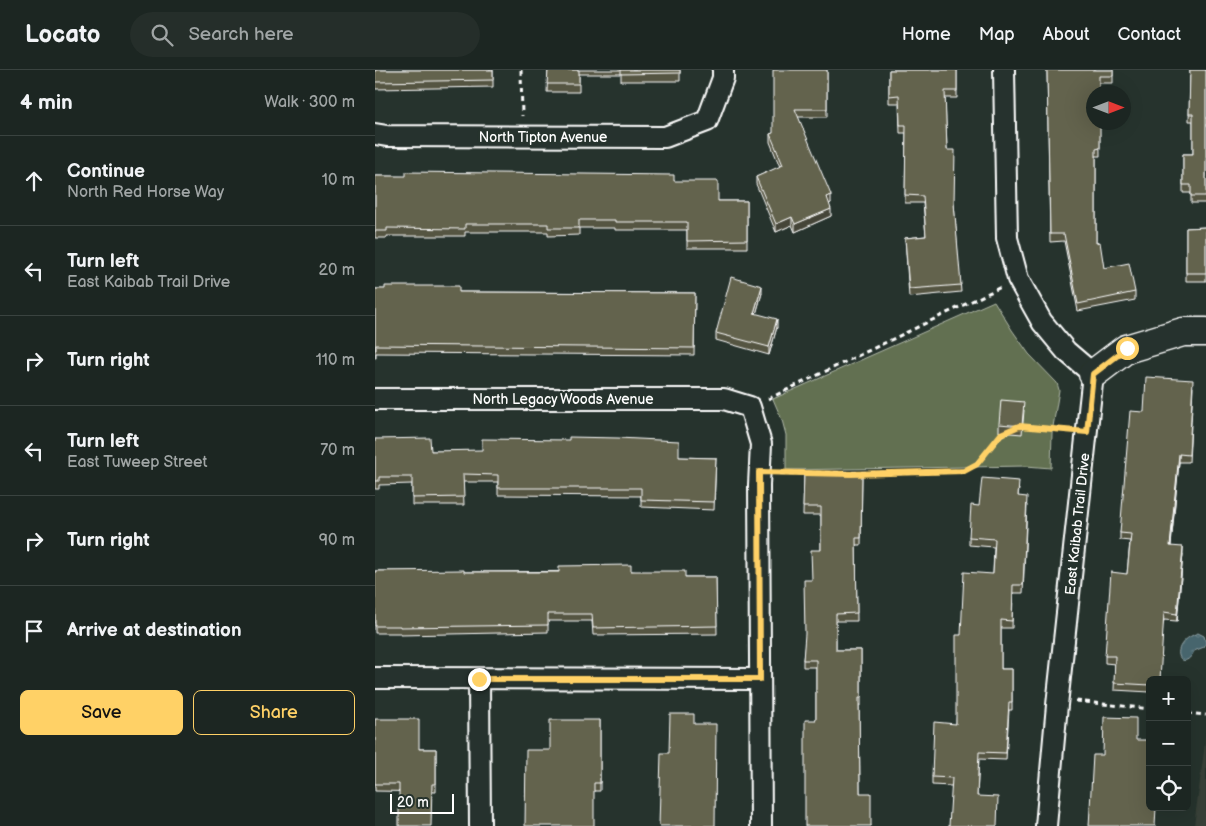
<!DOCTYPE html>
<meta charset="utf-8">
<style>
:root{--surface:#1c2622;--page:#252e2a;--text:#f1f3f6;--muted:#a0a5a5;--line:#3a4340;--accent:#ffd166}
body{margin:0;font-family:"Balsamiq Sans",sans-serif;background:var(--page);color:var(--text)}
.controls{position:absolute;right:15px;bottom:15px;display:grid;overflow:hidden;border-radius:8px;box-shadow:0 5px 20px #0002}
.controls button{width:45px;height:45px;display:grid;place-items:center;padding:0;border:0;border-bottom:1px solid var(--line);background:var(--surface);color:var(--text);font:25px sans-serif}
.compass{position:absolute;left:711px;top:15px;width:45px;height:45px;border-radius:50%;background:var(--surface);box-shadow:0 5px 20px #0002;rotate:90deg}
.scale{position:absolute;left:15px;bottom:12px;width:64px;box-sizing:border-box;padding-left:5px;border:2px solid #fff;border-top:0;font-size:14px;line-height:18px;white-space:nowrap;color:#fff;-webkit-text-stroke:4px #26332d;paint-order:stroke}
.stop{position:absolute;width:15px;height:15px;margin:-11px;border:4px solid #ffd166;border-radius:50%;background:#fff}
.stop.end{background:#ffd166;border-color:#fff;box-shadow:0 1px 5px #0008}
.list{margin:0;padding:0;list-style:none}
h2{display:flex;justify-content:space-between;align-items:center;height:65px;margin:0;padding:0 20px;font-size:21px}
h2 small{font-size:16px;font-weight:400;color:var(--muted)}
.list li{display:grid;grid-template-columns:32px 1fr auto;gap:15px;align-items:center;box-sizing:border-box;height:90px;padding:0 20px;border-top:1px solid var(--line)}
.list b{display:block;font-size:19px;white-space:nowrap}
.list p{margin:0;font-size:16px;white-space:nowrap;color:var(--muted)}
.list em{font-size:16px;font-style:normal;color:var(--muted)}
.actions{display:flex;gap:10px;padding:15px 20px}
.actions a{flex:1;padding:11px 0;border:1px solid var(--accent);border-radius:8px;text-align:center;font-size:18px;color:var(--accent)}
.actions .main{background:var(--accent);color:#111}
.icon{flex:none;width:28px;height:28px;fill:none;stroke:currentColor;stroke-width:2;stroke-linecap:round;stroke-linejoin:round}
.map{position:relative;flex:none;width:831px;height:756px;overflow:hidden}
header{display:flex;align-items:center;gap:30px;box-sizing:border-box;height:70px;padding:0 25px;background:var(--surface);border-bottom:1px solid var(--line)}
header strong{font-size:24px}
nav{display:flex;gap:28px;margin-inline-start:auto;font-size:18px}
.search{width:350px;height:45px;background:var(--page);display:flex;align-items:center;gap:12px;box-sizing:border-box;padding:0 18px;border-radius:28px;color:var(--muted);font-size:19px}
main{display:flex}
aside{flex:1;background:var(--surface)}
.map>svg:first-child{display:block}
.built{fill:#384137}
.green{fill:#627051;stroke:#b0b8a8}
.water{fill:url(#water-ripples);stroke:#91a3a7}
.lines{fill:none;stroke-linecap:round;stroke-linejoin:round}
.street-casing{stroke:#fff;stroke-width:24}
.secondary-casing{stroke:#fff;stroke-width:31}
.path{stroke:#fff;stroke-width:3;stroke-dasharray:5 4;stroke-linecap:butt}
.street{stroke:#26332d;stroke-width:20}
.secondary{stroke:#26332d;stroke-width:28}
.wall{fill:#555543;stroke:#fff}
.shaded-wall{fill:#454537;stroke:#fff}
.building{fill:#63634e;stroke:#fff}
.route{stroke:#ffd166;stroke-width:6}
.labels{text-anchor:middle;stroke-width:4.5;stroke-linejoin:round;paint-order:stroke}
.street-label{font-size:14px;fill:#fff;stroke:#26332d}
</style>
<header>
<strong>Locato</strong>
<div class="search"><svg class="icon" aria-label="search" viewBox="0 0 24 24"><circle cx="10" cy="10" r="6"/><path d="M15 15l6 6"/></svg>Search here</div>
<nav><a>Home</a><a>Map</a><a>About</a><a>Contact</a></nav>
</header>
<main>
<aside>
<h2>4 min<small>Walk · 300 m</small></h2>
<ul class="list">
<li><svg class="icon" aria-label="ahead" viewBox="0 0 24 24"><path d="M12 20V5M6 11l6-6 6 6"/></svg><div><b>Continue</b><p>North Red Horse Way</p></div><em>10 m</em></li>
<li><svg class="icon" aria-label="left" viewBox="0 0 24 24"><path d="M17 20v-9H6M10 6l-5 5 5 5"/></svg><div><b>Turn left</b><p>East Kaibab Trail Drive</p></div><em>20 m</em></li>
<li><svg class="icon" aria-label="right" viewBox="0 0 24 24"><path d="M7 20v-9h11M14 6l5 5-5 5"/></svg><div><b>Turn right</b></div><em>110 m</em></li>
<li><svg class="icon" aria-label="left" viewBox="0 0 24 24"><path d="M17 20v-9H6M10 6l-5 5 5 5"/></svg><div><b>Turn left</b><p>East Tuweep Street</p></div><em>70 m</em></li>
<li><svg class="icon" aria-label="right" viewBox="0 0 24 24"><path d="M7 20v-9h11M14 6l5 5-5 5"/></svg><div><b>Turn right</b></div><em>90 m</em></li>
<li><svg class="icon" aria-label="arrive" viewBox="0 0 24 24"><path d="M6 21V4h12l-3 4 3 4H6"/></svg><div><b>Arrive at destination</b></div></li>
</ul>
<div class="actions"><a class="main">Save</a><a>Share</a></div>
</aside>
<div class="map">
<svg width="831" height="756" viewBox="0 0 831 756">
<defs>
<pattern id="water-ripples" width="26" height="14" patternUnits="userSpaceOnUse" patternTransform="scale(1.25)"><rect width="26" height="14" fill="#47656d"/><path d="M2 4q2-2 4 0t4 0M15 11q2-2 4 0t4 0" fill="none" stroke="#637c83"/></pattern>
</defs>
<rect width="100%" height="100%" fill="#26332d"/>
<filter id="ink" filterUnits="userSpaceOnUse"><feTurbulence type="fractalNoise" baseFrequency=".02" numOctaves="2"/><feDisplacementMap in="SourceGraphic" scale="10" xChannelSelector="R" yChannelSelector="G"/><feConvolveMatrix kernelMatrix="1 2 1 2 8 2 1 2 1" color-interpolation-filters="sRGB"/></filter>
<g filter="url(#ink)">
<path class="built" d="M831,663V756H819L829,681Z"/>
<path class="green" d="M619,231L637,260L654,284L682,313L684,320L677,363L676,398L651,396L411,400V365L407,350L398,329Z"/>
<path class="water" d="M823,563L829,566L831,573L829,577L819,581C808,606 789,575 823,563Z"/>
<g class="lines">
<g class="street-casing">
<g id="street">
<path d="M629,0L632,168L643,209L667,252L691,281L718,304L682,635L671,756"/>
<path d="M0,64L12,66L290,67L332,51L348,8V0"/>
<path d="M0,329H349L375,337L386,374L384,415L386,756"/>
<path d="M0,608L385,609"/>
<path d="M104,609L105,756"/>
</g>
</g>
<g class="secondary-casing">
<path id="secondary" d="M718,304L751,279L808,262H831"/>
</g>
<g class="path">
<path d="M146,0L147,46"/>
<path d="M393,329L626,217"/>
<path d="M645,356L691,360"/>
<path d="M405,403H524L589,401L602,394L626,365L635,361"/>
<path d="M701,631L775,639"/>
<path d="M812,643L831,645"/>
</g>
<use href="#street" class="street"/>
<use href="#secondary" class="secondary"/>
</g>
<g class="wall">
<path d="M0,0H118V17L0,19Z"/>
<path d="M173,0H305V11H246V4H204V22H172Z"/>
<path d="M452,0V47H423L456,133H454L456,146L420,162L417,155L401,162L381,114V107L405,97L395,72V64L398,63Z"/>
<path d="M514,0H582V28H570L572,80L579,134L586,222L534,227L530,168L551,166L548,133H530L531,63H525L524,33H514Z"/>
<path d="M672,0H738V13H724L725,86H721V173L729,198L760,222V230L703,241L689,171L675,172Z"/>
<path d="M815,0H831V133H816V123H808V84H818V51H814Z"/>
<path d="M0,106L299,111L343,131H372V178H312V160H240V158H204V165L173,166V162H90V166H12V168H0Z"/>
<path d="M831,157V211H811V158Z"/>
<path d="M0,219L84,222L320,223L319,285L1,283V288H0Z"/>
<path d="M387,223L381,244L402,257L394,285L341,270V263Z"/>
<path d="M818,317L814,392H804L796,476L808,484L802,551L789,550L775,610V622L739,620L740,594L730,593V586L752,504L755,471L745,470V463L769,342Z"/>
<path d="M649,340L647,364L624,362V354Z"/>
<path d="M0,369L56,381L341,388L339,440L266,437V426L123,425V412H88L89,435H37V414L4,415V419H0Z"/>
<path d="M429,403L487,404L486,475H481L482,551H461V580H486V635H484L485,723L496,756L441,650V597H428V590L437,510L446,480V445H428Z"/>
<path d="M644,419L643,426L652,435L648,523H638L637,558H626V599H637V640H634L631,690L604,689L602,726L622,756L576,716L557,715V707L581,654L586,565L618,504L619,477L594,475V467L604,436Z"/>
<path d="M0,501L89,502L256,501L310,507H341L342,564L218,565L217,551H173V562L25,565V563H0Z"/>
<path d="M0,649L44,679H61V722L0,721Z"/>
<path d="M225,650V721H219L175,680Z"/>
</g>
<g class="shaded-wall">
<path d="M456,125V133L452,135V127Z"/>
<path d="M456,139V146L420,162V154Z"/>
<path d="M417,147V155L401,162V154Z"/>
<path d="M387,216V223L379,251V243Z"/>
<path d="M402,249V257L394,285V277Z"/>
<path d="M804,384V392L795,483V476Z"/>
<path d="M808,477V484L802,551V544Z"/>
</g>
<g class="building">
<path d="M0,0H118V10L0,12Z"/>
<path d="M173,0H204V14H172Z"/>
<path d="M246,0H305V3L246,4Z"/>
<path d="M398,0H452V39H420L456,125L452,127L456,139L420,154L417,147L401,154L381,107L408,95L395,64L398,63Z"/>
<path d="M514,0H582V21H570L572,80H580L579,133L586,215L534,219L530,168L551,166L548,126L530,125L531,55H525L524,25L514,26Z"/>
<path d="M672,0H738V6H724V22H718V52H725V78L721,79V173L725,172L729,198L754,193L760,222L703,234L689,164H675Z"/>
<path d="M815,0H831V126H816V115H808V84H818V44H814Z"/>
<path d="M31,102L299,105V111H343V131H372V170L312,171V152H240V150H204V158H173V154H90V159L12,158V161H0V106H31Z"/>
<path d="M831,157V203H811V158Z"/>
<path d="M356,207L387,216L379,243L402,249L394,277L341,263Z"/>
<path d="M10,216H84V222L320,223L319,278L1,275V280H0V219H10Z"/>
<path d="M771,307L818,310L814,385L804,384L795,476L808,477L802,544L789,542L785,610H775V615L739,613L740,586H730L736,502L752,504L756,464L745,463L755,341L769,342Z"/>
<path d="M626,330L649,332L647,356L624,354Z"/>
<path d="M194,367L243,368L304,371V387L341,388L339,432L266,430V418H123V405L88,404L89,427L37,428V407H4V411H0V369L55,368L56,381L107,380V369L194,370Z"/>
<path d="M429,403L487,404L486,468H481L482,543L461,544V580H486V628H484L485,723H496V756H430V650H441V590H428L430,564L429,510H437L436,480H446V437H428Z"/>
<path d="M607,408L644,411L643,426L652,427L648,515H638L637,551L626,550V599H637V632H634L631,683L604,682L602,726L623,727L622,756H574L577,708L557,707L559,652L581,654V565H586L589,502L618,504L620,469L594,467L596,435L604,436Z"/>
<path d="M256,495V501H310V507H341L342,556L218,558L217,544H173V555L25,557V556H0V501L89,500V502H184V496Z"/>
<path d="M295,644H319V654H341L340,756H284L286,683H294Z"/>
<path d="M729,647L761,648V670H775V737H781L780,756H714L718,685H728Z"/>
<path d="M0,649H44V679H61V714H57L56,756H24V714H0Z"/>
<path d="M175,650H225V713H219V756H150L151,680H175Z"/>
</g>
</g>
<g class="lines" filter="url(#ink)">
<path class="route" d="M104,609H385L384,402L476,404L589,401L602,394L626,364L644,356L712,362L718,304L752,278"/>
</g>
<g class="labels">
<g class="street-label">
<text x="168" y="72">North Tipton Avenue</text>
<text x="188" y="334">North Legacy Woods Avenue</text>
<text transform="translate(702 454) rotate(-84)" y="5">East Kaibab Trail Drive</text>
</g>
</g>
</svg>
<div class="controls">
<button>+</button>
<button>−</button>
<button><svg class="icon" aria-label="locate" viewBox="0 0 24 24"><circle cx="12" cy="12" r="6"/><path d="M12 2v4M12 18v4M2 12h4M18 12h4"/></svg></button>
</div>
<svg class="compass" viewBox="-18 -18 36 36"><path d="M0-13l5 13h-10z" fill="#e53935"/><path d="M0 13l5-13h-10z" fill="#a0a5a5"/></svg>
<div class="scale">20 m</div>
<div class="stop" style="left:752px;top:278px"></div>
<div class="stop end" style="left:104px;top:609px"></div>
</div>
</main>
